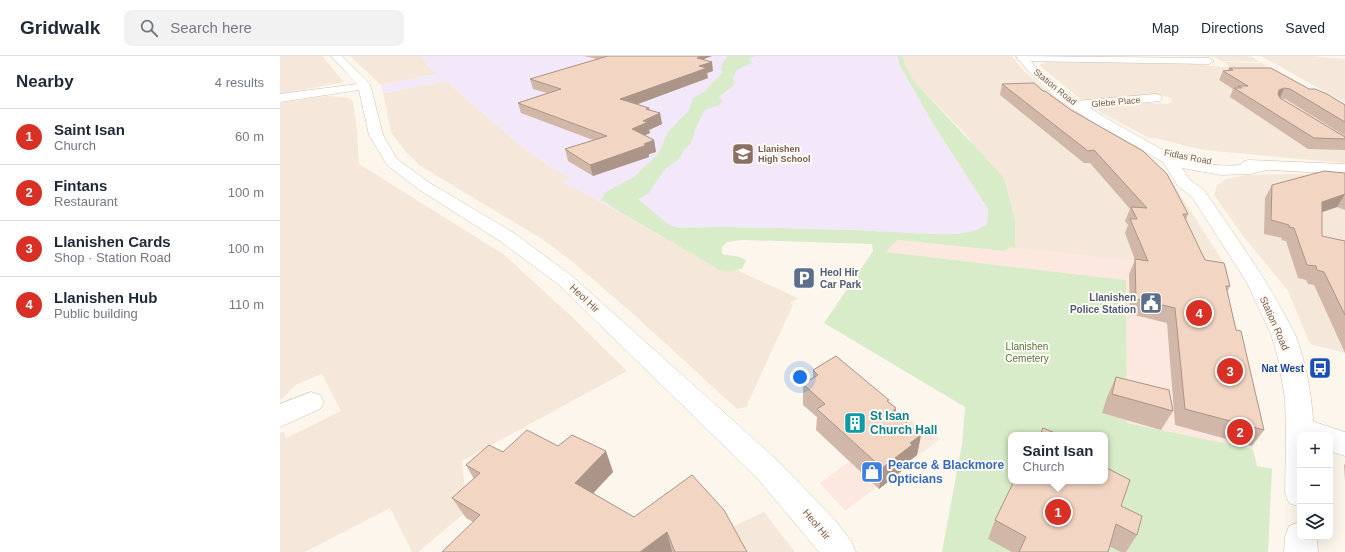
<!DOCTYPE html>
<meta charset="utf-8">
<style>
:root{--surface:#fff;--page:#f2f2f3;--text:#1f2937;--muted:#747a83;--line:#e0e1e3;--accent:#d93025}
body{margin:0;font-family:Arial,sans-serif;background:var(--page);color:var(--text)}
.controls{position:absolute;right:12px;bottom:12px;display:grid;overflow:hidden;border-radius:8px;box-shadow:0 4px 16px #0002}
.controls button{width:36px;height:36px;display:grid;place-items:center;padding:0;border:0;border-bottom:1px solid var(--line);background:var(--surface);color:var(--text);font:20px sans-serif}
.you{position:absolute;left:520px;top:321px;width:14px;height:14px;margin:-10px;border:3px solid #fff;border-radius:50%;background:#1a73e8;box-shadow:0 0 0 6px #1a73e833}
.badge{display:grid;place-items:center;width:26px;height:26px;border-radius:50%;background:var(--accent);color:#fff;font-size:13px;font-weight:700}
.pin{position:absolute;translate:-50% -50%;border:2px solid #fff;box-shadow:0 1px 4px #0006}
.popup{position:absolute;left:728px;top:376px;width:100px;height:52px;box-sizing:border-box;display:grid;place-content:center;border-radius:8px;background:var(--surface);filter:drop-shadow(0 1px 3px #0005);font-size:13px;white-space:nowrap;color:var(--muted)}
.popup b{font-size:15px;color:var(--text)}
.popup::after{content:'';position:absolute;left:50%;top:100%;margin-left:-8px;border:8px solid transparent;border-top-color:var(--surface)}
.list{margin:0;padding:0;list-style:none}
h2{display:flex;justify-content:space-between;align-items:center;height:52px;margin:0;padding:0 16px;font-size:17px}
h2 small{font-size:13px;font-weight:400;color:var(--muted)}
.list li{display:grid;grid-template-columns:26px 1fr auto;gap:12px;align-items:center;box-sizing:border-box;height:56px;padding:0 16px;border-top:1px solid var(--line)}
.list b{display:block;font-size:15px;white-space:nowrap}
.list p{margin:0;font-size:13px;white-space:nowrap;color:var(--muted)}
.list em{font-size:13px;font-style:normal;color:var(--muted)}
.icon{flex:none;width:22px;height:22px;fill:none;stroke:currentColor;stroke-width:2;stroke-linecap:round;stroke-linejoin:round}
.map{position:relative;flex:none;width:1065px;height:496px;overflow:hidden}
header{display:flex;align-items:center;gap:24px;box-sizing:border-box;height:56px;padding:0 20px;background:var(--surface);border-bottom:1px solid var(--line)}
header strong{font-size:19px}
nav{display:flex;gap:22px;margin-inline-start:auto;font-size:14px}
.search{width:280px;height:36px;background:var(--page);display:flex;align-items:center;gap:10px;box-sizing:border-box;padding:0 14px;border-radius:8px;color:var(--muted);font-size:15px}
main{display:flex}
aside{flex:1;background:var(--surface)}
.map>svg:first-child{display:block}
.residential{fill:#f5e8da}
.commercial{fill:#fde8e0}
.education{fill:#f3e8fa}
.green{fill:#d8ecc9;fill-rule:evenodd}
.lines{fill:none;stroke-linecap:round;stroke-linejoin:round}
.street-casing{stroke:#d1beb0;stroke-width:1}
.secondary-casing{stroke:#d6c0b0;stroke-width:1}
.street{fill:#fff;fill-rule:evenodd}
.secondary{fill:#fff;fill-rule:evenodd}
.wall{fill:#d1b7a8}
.shaded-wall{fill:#aa9588}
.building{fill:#f3d5c3;stroke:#aa9588}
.labels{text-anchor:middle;stroke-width:4;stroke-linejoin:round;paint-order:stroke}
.far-street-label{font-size:9px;fill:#7a5c4d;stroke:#fffaf3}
.far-education-label{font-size:9px;font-weight:bold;fill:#785e54;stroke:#fffaf3;text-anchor:start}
.service-label{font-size:10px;font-weight:bold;fill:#4e5e75;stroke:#fffaf3;text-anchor:start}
.street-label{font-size:10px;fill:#7a5c4d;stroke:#fffaf3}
.park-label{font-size:10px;fill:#537a41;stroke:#fffaf3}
.transit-label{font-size:10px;font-weight:bold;fill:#164399;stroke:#fffaf3;text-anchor:end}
.near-culture-label{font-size:12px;font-weight:bold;fill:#0d838f;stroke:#fffaf3;text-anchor:start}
.near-shop-label{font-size:12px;font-weight:bold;fill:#366cbe;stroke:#fffaf3;text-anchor:start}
</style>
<header>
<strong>Gridwalk</strong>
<div class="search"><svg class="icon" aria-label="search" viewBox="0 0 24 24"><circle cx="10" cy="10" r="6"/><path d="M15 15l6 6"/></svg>Search here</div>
<nav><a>Map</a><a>Directions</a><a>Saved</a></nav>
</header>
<main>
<aside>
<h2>Nearby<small>4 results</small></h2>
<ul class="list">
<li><span class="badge">1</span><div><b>Saint Isan</b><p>Church</p></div><em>60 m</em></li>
<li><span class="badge">2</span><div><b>Fintans</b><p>Restaurant</p></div><em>100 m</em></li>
<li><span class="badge">3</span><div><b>Llanishen Cards</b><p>Shop · Station Road</p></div><em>100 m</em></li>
<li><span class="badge">4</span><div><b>Llanishen Hub</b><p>Public building</p></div><em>110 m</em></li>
</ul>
</aside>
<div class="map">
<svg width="1065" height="496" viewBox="0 0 1065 496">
<rect width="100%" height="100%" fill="#fdf6ec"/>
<g class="residential">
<path d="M0,0H42L64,26L0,38Z"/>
<path d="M70,0H141L150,8L147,9L157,18L101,29Z"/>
<path d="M623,0H732L745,16L784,49L844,85L885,115L942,204L948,215L735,192V164L688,81L634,25L625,9Z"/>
<path d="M919,0H971L980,6L942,5L934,1Z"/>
<path d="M981,0H1032L1065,3V47Z"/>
<path d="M770,5L918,8L929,10L950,11L944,6L982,7L1065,53V84L1011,50L1012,48L1007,45L997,42L1065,91V107L923,94L874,82H869L811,51L865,45L872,47L887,48L892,46V43L888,41L867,37L860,40L804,46L759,9Z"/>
<path d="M166,25L240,89L266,108L291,122L282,126L314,142L425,205L434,204L518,242L510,247L513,249L466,351L457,353L351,256L294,207L262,183L139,109L125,95L111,76L103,37Z"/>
<path d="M47,40L68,42L73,45L77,75L79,108L223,198L290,259L347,315L182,405L187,455L138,496H132L110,452L25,496H0V377L4,376L6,382L61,355L42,318L15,329L0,345V47Z"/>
<path d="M1017,118L1065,120V297L1030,288L1008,235L964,181L934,139L937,129L947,123L967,119Z"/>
<path d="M484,456L515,496H392L400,490L430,481Z"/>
</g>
<g class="commercial">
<path d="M616,184L724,195L730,191L948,215L947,238L958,276L959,325L973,393L847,367L846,224L605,196Z"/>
<path d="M629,362L660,383L565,455L540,427Z"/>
</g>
<path class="education" d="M141,0H617L620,10L652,66L708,153L707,169L693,175L677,178H652L572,174L445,171L371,174L314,142L281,126L290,122L266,108L240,89L166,25L103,37L101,29L157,18L146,9L150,8Z"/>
<path class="green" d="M448,0H476L469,2L472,7L457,14L453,22L455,28L439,41L443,45L439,49L425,54L416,71L411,87L404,94L399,103L385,113L368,138L358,143L389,169L399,172L445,171L572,174L652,178H677L693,175L707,169L708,153L652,66L620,10L617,0H623L625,9L634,25L724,122L735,164V192L730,191L724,195L617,184L606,196L846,224L847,367L973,393L977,410L992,413L988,496H662L682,388L685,351L544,267L593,195L592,188L462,184L447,186L442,191V198L460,201L466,204L462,213L449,215L440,214L338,155L321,143L326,136L354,121L378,98L388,76L409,54L413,42L424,36L443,16L441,14L442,8ZM731,379H825V425H731Z"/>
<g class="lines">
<g class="street-casing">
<g id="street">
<path d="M738,0L929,2L934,5L929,8L742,5L738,4L737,2Z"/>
<path d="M876,38L880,39L882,42L880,45L796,53L792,52L790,49L792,46L796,45Z"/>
<path d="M31,336L40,339L44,346L40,353L0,371V348Z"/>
<path d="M1020,361L1065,376V400L1050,395V379H1020V383L1010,380L1006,372L1010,364Z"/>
</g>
</g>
<g class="secondary-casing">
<g id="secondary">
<path d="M51,0H62L90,28L103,79L117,103L150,127L234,177L292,220L497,404L555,464L571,485L576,496H539L477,422L278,228L220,185L138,133L107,109L89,79L79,34L0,46V38L77,28Z"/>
<path d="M736,0H747L756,12L788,38L826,62L890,98C912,107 936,111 960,109L963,106L968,104L1065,108V118L988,114L970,118L941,119L902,112L910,124L924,134C951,174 979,212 1002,254C1006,262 1011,270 1015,278C1027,308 1033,347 1034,379H1020V451L1009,447L1005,437L1006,372L1005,343L998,302L991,278L966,225L912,141L898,130L883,106L816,68L779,44L749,16Z"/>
<path d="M1020,466V481H1037L1038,496H1004L1005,481L1009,470Z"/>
</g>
</g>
<use href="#street" class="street"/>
<use href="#secondary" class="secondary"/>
</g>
<g class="wall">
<path d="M304,0H432L424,3L433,15L427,17L428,22L357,48L369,52L370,54L380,57L382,68L369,74L370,77L365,79L374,84L376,96L369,98V101L313,120L288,105L285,93L313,84L241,57L238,47L267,37L253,33L250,23L317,3Z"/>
<path d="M949,12L1029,33L1065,49V80L1005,43L1000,42L1065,81V94L1028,93L950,41L953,33L939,24L943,15H948Z"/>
<path d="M722,28L763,35L908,158L906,164L925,204L950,230L947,236L956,274L984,374L972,390L895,369L887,267L850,258L849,218L855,204L845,177L848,169L845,165L850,153L810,107H804L720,39Z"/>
<path d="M1065,117V154L1057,151L1042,156V180L1065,185V297L1034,229L1028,228L1026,224L1018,222L1006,185L1001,184L1002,182L984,178L985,142L992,129Z"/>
<path d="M533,314L609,346L616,352L615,357L641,379L637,399L629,405V409L599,433L536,374L537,361L523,349V328L533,322Z"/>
<path d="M836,321L893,355L881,374L822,357L827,341Z"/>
<path d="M278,390L326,395L333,416L313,437L354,461L467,496H392L193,466L186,462L172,442L194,423L186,409Z"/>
<path d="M1065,408V425L1064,409Z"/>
<path d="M841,450L857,479L846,496H841L829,490L828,496H732L708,483L715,464Z"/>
</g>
<g class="shaded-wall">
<path d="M413,0H432L424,3V8L432,6L433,15L427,17L428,22L342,54L340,43Z"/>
<path d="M1004,32L1000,42L995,43L999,34Z"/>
<path d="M369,52L371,61L380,57L382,68L369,74L370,77L354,84L352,73L363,65L366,53Z"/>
<path d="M374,84L376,96L369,98V101L313,120L310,109Z"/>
<path d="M1065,138L1057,151L1034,159L1042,146Z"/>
<path d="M616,352L613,373V355Z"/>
<path d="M641,379L637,399L629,405V409L599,433L602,412L630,387Z"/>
<path d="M326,395L333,416L304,447L295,427Z"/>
<path d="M387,476L392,496H360Z"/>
</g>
<g class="building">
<path d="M328,0H422L417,2L432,6L419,10L427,12L340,43L369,52L366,53L380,57L363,65L368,66L352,73L374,84L364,88L367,89L310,109L285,93L327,80L238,47L281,33L250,23Z"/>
<path d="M949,12H991L1029,33H1035L1047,38L1065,49V66L1010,33L1004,32L999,34L998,38L1000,42L1065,81V83L1034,82L954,32H962L958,30H968L943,15L953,14Z"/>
<path d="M754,27L763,35H765L791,54L863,95L887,118L908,158H903L925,204L944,207L950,230H946L956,274L961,275L984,374L905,353L895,252L856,243L855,203L868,205L850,163H857L851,151L867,152L814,94L808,95L722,28Z"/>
<path d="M1044,115L1065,117V138L1042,146V180L1065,185V259L1044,216L1037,214L1036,210L1027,209L1014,172L1009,171V169L991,164L992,129Z"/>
<path d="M556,300L609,344L607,345L616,352L613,355L641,379L630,387L632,389L602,412L537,353L545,348L523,328L538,319L533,314Z"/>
<path d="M836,321L889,334L893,355L832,338Z"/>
<path d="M763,372L780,379H760Z"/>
<path d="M247,374L278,390L292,379L326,395L295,427L354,461L412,419L444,454L467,496H395L387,476L360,496H162L200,459L172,442L200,417L186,409L209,389L223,396Z"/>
<path d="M825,411L850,424L841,450L862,460L857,479L836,468L828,496H739L746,481L715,464L734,425H825Z"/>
</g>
<defs>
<g id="school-square" transform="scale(1.15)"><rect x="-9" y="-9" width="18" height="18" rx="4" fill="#8d6e63" stroke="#fffaf3"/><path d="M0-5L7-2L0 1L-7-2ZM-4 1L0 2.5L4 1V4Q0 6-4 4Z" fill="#fff"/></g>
<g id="parking-square" transform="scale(1.15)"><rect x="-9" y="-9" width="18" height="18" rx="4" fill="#5c6f8a" stroke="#fffaf3"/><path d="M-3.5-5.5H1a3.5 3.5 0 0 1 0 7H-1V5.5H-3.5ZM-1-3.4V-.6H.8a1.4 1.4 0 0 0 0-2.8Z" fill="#fff"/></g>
<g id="civic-square" transform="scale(1.15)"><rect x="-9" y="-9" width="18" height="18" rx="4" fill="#5c6f8a" stroke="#fffaf3"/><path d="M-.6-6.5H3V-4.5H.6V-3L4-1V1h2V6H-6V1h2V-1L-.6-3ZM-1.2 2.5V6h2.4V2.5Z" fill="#fff"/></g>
<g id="bus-square" transform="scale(1.15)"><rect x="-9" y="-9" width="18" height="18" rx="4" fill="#1a4fb4" stroke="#fffaf3"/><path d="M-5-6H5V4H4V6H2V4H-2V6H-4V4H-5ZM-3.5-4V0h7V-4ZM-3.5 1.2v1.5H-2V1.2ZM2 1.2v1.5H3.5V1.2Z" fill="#fff"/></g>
<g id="building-square" transform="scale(1.15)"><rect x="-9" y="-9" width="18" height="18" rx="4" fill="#0f9aa8" stroke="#fffaf3"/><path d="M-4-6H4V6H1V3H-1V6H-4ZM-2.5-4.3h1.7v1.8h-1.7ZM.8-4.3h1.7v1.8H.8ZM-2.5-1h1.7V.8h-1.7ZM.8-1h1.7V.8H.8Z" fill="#fff"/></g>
<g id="shop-square" transform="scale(1.15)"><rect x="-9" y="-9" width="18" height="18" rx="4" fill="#3f7fe0" stroke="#fffaf3"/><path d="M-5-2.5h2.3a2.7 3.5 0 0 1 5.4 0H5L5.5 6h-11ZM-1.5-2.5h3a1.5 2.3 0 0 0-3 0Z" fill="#fff"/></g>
</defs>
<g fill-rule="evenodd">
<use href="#school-square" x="463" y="98"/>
<use href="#parking-square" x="524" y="222"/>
<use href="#civic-square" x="871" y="247"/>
<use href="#bus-square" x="1040" y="312"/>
<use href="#building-square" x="575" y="367"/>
<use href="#shop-square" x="592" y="416"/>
</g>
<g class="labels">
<g class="far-street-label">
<text transform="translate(775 31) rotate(39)" y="3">Station Road</text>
<text transform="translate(836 46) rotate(-5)" y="3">Glebe Place</text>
<text transform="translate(908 101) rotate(11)" y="3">Fidlas Road</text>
</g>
<g class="far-education-label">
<text x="478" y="96">Llanishen<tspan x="478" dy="10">High School</tspan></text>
</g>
<g class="service-label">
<text x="540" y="220">Heol Hir<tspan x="540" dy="12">Car Park</tspan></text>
<text x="856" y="245" text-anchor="end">Llanishen<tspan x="856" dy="12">Police Station</tspan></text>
</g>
<g class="street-label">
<text transform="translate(305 242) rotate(43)" y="4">Heol Hir</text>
<text transform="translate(995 267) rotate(66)" y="4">Station Road</text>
<text transform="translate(537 468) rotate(50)" y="4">Heol Hir</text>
</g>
<g class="park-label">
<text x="747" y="294">Llanishen<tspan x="747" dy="12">Cemetery</tspan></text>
</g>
<g class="transit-label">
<text x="1024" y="316">Nat West</text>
</g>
<g class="near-culture-label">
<text x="590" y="364">St Isan<tspan x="590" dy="14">Church Hall</tspan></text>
</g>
<g class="near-shop-label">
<text x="608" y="413">Pearce &amp; Blackmore<tspan x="608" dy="14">Opticians</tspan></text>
</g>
</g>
</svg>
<div class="controls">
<button>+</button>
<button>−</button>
<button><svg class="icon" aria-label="layers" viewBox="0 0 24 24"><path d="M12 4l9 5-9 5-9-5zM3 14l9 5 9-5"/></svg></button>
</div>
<div class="you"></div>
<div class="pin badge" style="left:778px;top:456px">1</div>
<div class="popup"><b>Saint Isan</b>Church</div>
<div class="pin badge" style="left:960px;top:376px">2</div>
<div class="pin badge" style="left:950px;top:315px">3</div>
<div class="pin badge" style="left:919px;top:257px">4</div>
</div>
</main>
